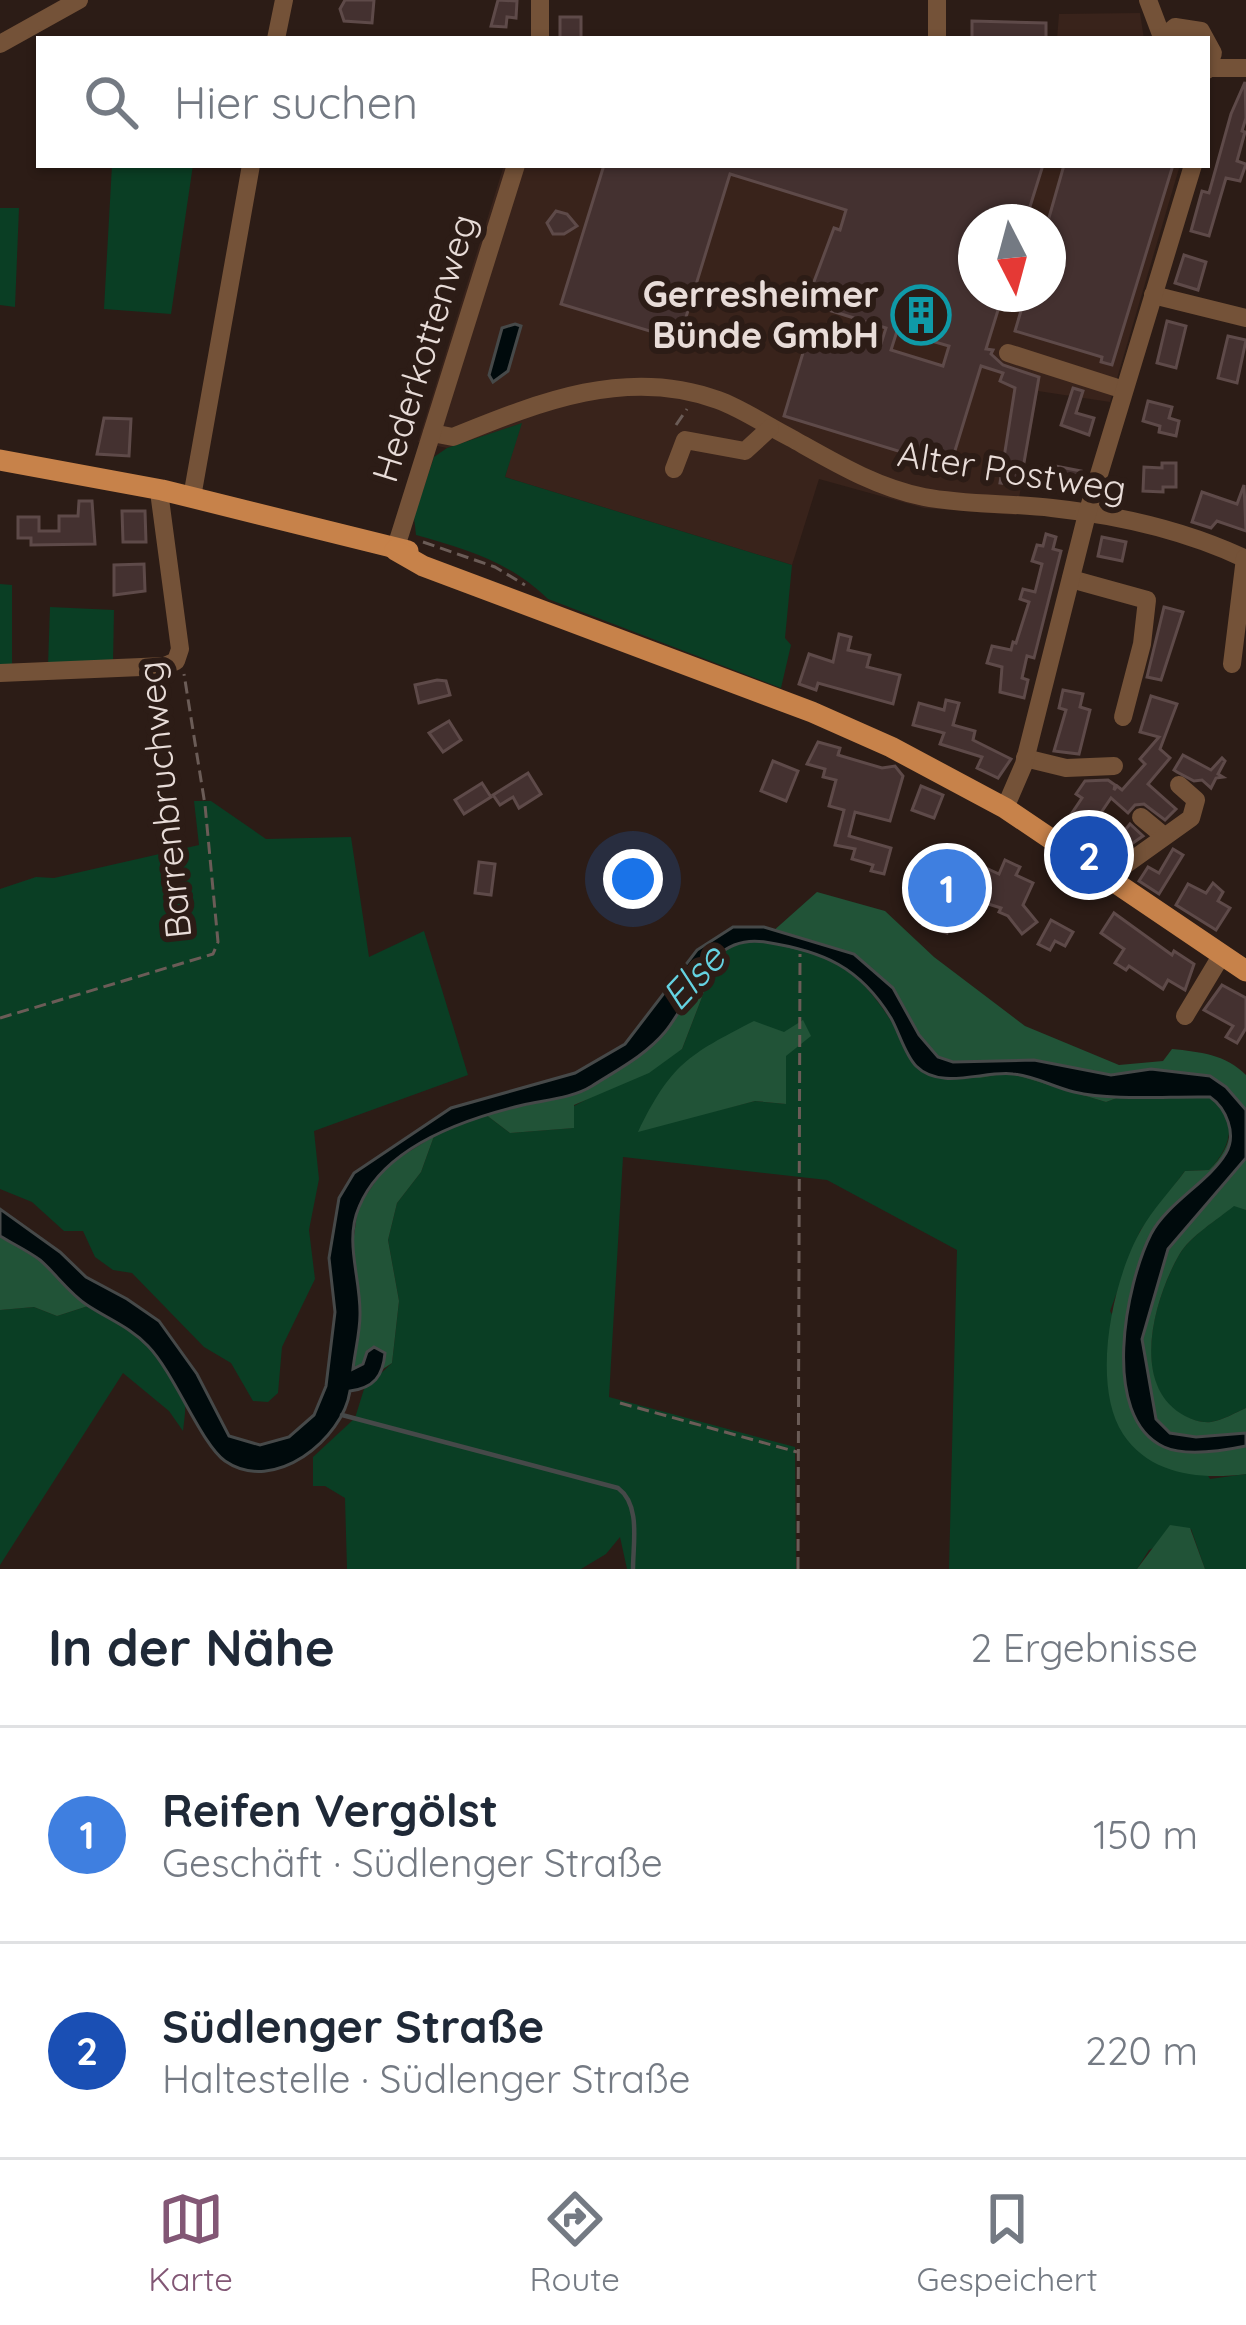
<!DOCTYPE html>
<html lang="de">
<meta charset="utf-8">
<style>
:root{--surface:#fff;--page:#f2f2f3;--text:#1f2937;--muted:#747a83;--line:#e0e1e3;--accent:#825775}
body{margin:0;font-family:Quicksand,sans-serif;background:var(--page);color:var(--text)}
.compass{position:absolute;left:958px;top:204px;width:108px;height:108px;border-radius:50%;background:var(--surface);box-shadow:0 3px 9px #0004;rotate:174deg}
.you{position:absolute;left:633px;top:879px;width:42px;height:42px;margin:-30px;border:9px solid #fff;border-radius:50%;background:#1a73e8;box-shadow:0 0 0 18px #1a73e833}
.badge{display:grid;place-items:center;width:78px;height:78px;border-radius:50%;background:var(--accent);color:#fff;font-size:39px;font-weight:700}
.pin{position:absolute;translate:-50% -50%;border:6px solid #fff;box-shadow:0 3px 12px #0006}
.list{margin:0;padding:0;list-style:none}
h2{display:flex;justify-content:space-between;align-items:center;height:156px;margin:0;padding:0 48px;font-size:51px}
h2 small{font-size:39px;font-weight:400;color:var(--muted)}
.list li{display:grid;grid-template-columns:78px 1fr auto;gap:36px;align-items:center;box-sizing:border-box;height:216px;padding:0 48px;border-top:3px solid var(--line)}
.list b{display:block;font-size:45px;white-space:nowrap}
.list p{margin:0;font-size:39px;white-space:nowrap;color:var(--muted)}
.list em{font-size:39px;font-style:normal;color:var(--muted)}
.icon{flex:none;width:66px;height:66px;fill:none;stroke:currentColor;stroke-width:2;stroke-linecap:round;stroke-linejoin:round}
.map{position:relative;flex:none;width:1246px;height:1569px;overflow:hidden}
.search{position:absolute;background:var(--surface);box-shadow:0 3px 9px #0004;left:36px;right:36px;top:36px;height:132px;display:flex;align-items:center;gap:30px;box-sizing:border-box;padding:0 42px;border-radius:0px;color:var(--muted);font-size:45px}
.sheet{height:588px;background:var(--surface)}
nav{display:flex;justify-content:space-around;align-items:center;box-sizing:border-box;height:168px;border-top:3px solid var(--line);background:var(--surface);font-size:33px;color:var(--muted)}
nav a{display:grid;justify-items:center;gap:6px}
nav .on{color:var(--accent)}
.map>svg:first-child{display:block}
.built{fill:#39231b;fill-rule:evenodd}
.green{fill:#0a3e24;fill-rule:evenodd}
.forest{fill:#215337}
.water{fill:#000a0c;stroke:#464949;stroke-width:3}
.lines{fill:none;stroke-linecap:round;stroke-linejoin:round}
.stream{stroke:#464949;stroke-width:4.5}
.building{fill:#443130;stroke:#5e4a49;stroke-width:3;fill-rule:evenodd}
.path{stroke:#6b5c57;stroke-width:3;stroke-dasharray:12 6;stroke-linecap:butt}
.minor{stroke:#745238;stroke-width:18}
.major{stroke:#c7824a;stroke-width:21}
.labels{text-anchor:middle;stroke-width:12;stroke-linejoin:round;paint-order:stroke}
.poi-label{font-size:36px;font-weight:bold;fill:#e8dcd8;stroke:#2c1c16;text-anchor:end}
.street-label{font-size:36px;fill:#e8dcd8;stroke:#2c1c16}
.water-label{font-size:39px;font-style:italic;fill:#65d2e1;stroke:#2c1c16}
</style>
<div class="map">
<svg width="1246" height="1569" viewBox="0 0 1246 1569">
<rect width="100%" height="100%" fill="#2c1c16"/>
<g class="built">
<path d="M1140,13L1144,39H1057L1059,14Z"/>
<path d="M504,165H1180L1110,402L1038,391L1016,515L924,508L819,479L792,565L505,477L520,424L447,448L418,442ZM976,222H1048V294H976Z"/>
</g>
<g class="green">
<path d="M112,165H193L171,314L104,309Z"/>
<path d="M0,208H19L15,307L0,305Z"/>
<path d="M522,423L505,477L792,565L785,638L791,645L781,688L548,599C510,562 466,549 416,535L414,517L434,457L447,448Z"/>
<path d="M0,584L12,585V668H0Z"/>
<path d="M50,607L114,610L113,663L48,666Z"/>
<path d="M194,801H211L266,839L351,837L369,957L424,931L468,1075L314,1131L319,1179L309,1230L315,1279L282,1347L278,1393L268,1402L253,1401L231,1363L204,1347L132,1273L113,1270L95,1257L83,1231H64L32,1202L0,1189V889L36,877L54,878L199,845Z"/>
<path d="M739,941C843,941 872,983 917,1066L980,1078L1008,1073L1106,1102L1125,1095L1210,1097C1240,1118 1231,1148 1209,1170L1185,1171L1140,1231L1110,1311L1210,1479L1246,1474V1569H1205L1191,1529L1149,1550L1137,1569H949L957,1250L827,1180L623,1157L609,1397L795,1447L796,1569H627L620,1537L606,1554L581,1569H347L345,1498L325,1486H313V1457L355,1418L364,1389L392,1363L399,1301L388,1240L397,1203L421,1172L434,1136L485,1114L510,1133L573,1128L574,1106L682,1049L719,953ZM786,1056V1104L755,1101L639,1130Z"/>
<path d="M1234,1205L1246,1210V1408C1235,1413 1223,1420 1211,1422C1202,1423 1192,1420 1184,1416C1129,1386 1154,1299 1179,1255C1190,1236 1217,1220 1234,1205Z"/>
<path d="M88,1306C120,1319 180,1364 185,1401C186,1410 184,1422 183,1431L169,1411L123,1373L0,1565V1310L34,1307L57,1316Z"/>
</g>
<g class="forest">
<path d="M817,892L885,911L934,957L1025,1026L1119,1065L1163,1061L1172,1049C1200,1052 1225,1054 1246,1075V1210L1234,1206C1217,1220 1190,1236 1179,1255C1154,1299 1129,1386 1185,1416C1193,1420 1202,1423 1211,1422C1223,1420 1235,1413 1246,1408V1474C1201,1480 1150,1475 1123,1434C1090,1383 1113,1279 1141,1230C1153,1209 1171,1190 1185,1171L1209,1170C1232,1148 1241,1118 1210,1097L1125,1095L1106,1102L1008,1073L980,1078L937,1076L917,1067L890,1017L871,989L852,971L833,959L762,941Z"/>
<path d="M719,953L682,1049L649,1073L574,1105V1128L510,1133L485,1114L583,1091L666,1031L685,996Z"/>
<path d="M803,1020L811,1036L786,1056V1104L755,1101L638,1132C671,1064 688,1055 754,1021L784,1032Z"/>
<path d="M434,1136L421,1172L397,1203L388,1240L399,1301L392,1363L383,1369L385,1353L367,1352L363,1364L353,1369L360,1313L353,1243L358,1207L386,1166Z"/>
<path d="M0,1236L39,1260L88,1306L57,1316L34,1307L0,1310Z"/>
<path d="M1170,1525L1190,1528L1205,1569H1137Z"/>
</g>
<g class="water">
<path d="M515,324L521,326L508,371L493,382L489,375L502,328Z"/>
<path d="M733,927H764L854,954L893,988L919,1035L938,1057L953,1062L1034,1060L1111,1075L1151,1069L1210,1076L1226,1087L1246,1110V1158L1168,1249L1142,1339L1156,1419L1170,1433L1196,1437L1246,1433V1446C1222,1451 1186,1457 1164,1447C1099,1417 1126,1283 1151,1234C1167,1203 1209,1182 1226,1153C1237,1134 1226,1108 1210,1097C1169,1096 1113,1101 1074,1092C1053,1087 1035,1076 1013,1074C985,1070 941,1091 916,1066C905,1055 899,1032 891,1018C860,967 823,951 765,942C707,933 694,997 665,1032C646,1055 617,1070 592,1086C573,1098 545,1100 523,1105C464,1119 384,1146 359,1207C344,1241 361,1279 360,1315C360,1332 355,1351 353,1369L363,1364L367,1352L374,1347L385,1353C383,1376 374,1388 350,1391C343,1439 274,1495 225,1461C201,1444 175,1374 148,1346C130,1327 108,1319 87,1305C69,1293 56,1274 40,1260C28,1251 13,1244 0,1236V1209L60,1252L86,1277L127,1299L159,1321L197,1374L229,1436L260,1445L289,1437L314,1415L326,1386L335,1312L329,1258L339,1198L354,1173L451,1108L575,1073L625,1044L697,950Z"/>
</g>
<g class="lines">
<path class="stream" d="M342,1415L618,1488C641,1505 633,1543 633,1569"/>
</g>
<g class="building">
<path d="M345,0H374L372,23L344,21L340,9Z"/>
<path d="M498,0L517,1L516,18L507,17L506,27L491,26Z"/>
<rect x="560" y="17" width="21" height="22"/>
<path d="M972,21L1046,23V39H972Z"/>
<path d="M1245,82L1246,118L1242,131L1245,132L1237,161L1246,164L1240,181L1226,178L1209,236L1191,231L1202,191L1209,193L1231,114Z"/>
<path d="M604,165H1043L1028,213L1047,222H976V294H1003L986,349L993,350L991,354L1003,365L1039,377L1022,474L1034,476L1032,487L1000,483L1015,388L1000,381L1003,373L981,366L950,467L784,416L811,326L880,347L886,328L806,303L834,228L840,230L846,210L730,174L679,340L561,304ZM897,331L949,346L943,366L891,350Z"/>
<path d="M1064,165H1173L1112,365L1101,362L1102,357L1015,331L1026,294H1048V221Z"/>
<path d="M556,211L567,214L577,226L564,234H553L547,223Z"/>
<path d="M1184,255L1206,262L1198,290L1175,283Z"/>
<path d="M1167,321L1186,326L1176,368L1157,363Z"/>
<path d="M1228,336L1246,340L1237,383L1218,378Z"/>
<path d="M1073,388L1083,391L1076,413L1094,418L1089,435L1061,425Z"/>
<path d="M1148,401L1172,407L1169,418L1179,421L1176,436L1159,432L1160,426L1143,421Z"/>
<path d="M104,418L131,419L129,456L97,454Z"/>
<path d="M1162,463H1176V487H1163V492L1143,491L1144,467L1162,468Z"/>
<path d="M1050,465L1081,471L1078,491L1054,487L1055,479L1048,478Z"/>
<path d="M1244,485L1246,531L1217,521L1211,528L1192,522L1202,492L1237,504Z"/>
<path d="M79,501H92L95,544L31,545V538H18V517H39V531H59V516H78Z"/>
<path d="M122,511H145L146,542H123Z"/>
<path d="M1046,534L1056,537L1053,549L1061,551L1034,658L1027,656L1022,678L1028,680L1024,698L1000,692L1002,667L987,663L992,646L1011,650L1013,642L1016,643L1029,602L1020,599L1023,589L1035,592L1042,564L1032,561L1037,545L1043,546Z"/>
<path d="M1102,537L1126,542L1122,561L1098,556Z"/>
<path d="M144,564L145,591L114,595V565Z"/>
<path d="M1164,607L1183,612L1161,680L1147,677Z"/>
<path d="M839,634L851,637L848,650L870,655L867,667L900,675L893,704L818,683L816,690L799,684L809,654L833,662Z"/>
<path d="M437,680L446,681L450,695L419,703L415,685Z"/>
<path d="M1063,690L1083,694L1080,707L1090,710L1079,754L1054,751L1066,710L1059,708Z"/>
<path d="M1151,696L1177,704L1160,749L1170,758L1148,784L1176,809L1165,820L1144,804L1135,805L1128,813L1111,798L1096,820L1116,834L1121,835L1130,824L1143,836L1117,854L1070,816L1082,798L1076,794L1085,781L1108,780L1115,785L1114,790L1117,786L1122,790L1145,764L1140,759L1159,737L1140,732Z"/>
<path d="M946,700L959,703L953,725L975,731L973,740L1011,759L998,778L977,768L982,757L940,744L944,733L913,725L919,703L944,710Z"/>
<path d="M449,721L461,740L443,752L429,733Z"/>
<path d="M818,742L840,748L838,755L882,768L895,766L903,776L890,821L855,812L849,836L891,848L884,874L871,871L873,865L852,859L855,849L835,845L844,810L829,806L836,780L823,777L825,769L807,764Z"/>
<path d="M1183,755L1211,770L1222,758L1225,761L1218,774L1223,777L1216,778L1211,788L1202,780L1194,781L1177,772L1174,770Z"/>
<path d="M773,761L798,771L786,801L761,791Z"/>
<path d="M528,773L541,794L519,808L513,797L500,805L493,795Z"/>
<path d="M482,783L491,797L464,814L455,800Z"/>
<path d="M921,786L943,795L934,818L912,810Z"/>
<path d="M1173,849L1183,855L1159,894L1139,881L1148,867L1159,873Z"/>
<path d="M936,851L962,861L965,851L975,854L973,862L999,874L1005,860L1020,867L1016,875L1033,883L1023,905L1037,922L1022,934L1008,916L999,912L1001,908L960,895L947,933L923,925L931,902L928,901L935,876L929,874Z"/>
<path d="M479,862L495,864L491,895L475,893Z"/>
<path d="M1213,883L1223,892L1218,901L1230,908L1216,930L1176,905L1188,884L1206,893Z"/>
<path d="M1114,913L1172,955L1174,951L1194,964L1185,990L1168,980L1163,989L1129,966L1126,970L1115,963L1124,949L1101,933Z"/>
<path d="M1051,920L1073,932L1065,946L1055,941L1050,950L1038,944Z"/>
<path d="M1222,985L1246,998V1028L1237,1043L1226,1037L1233,1026L1204,1010Z"/>
</g>
<g class="lines">
<g class="path">
<path d="M676,425L687,409"/>
<path d="M423,542L495,567L525,585"/>
<path d="M0,1018L213,954L218,942L205,805L184,674"/>
<path d="M620,1403L797,1452"/>
<path d="M798,1569L800,954"/>
</g>
<g class="minor">
<path d="M1148,0L1162,37"/>
<path d="M276,39L284,0"/>
<path d="M540,39V0"/>
<path d="M937,39V0"/>
<path d="M1161,39L1175,27L1201,31L1213,53L1207,70"/>
<path d="M0,44L79,0"/>
<path d="M1209,68H1246"/>
<path d="M1153,295L1246,318"/>
<path d="M1008,353L1124,390"/>
<path d="M432,433L453,437C537,403 626,366 718,400C743,409 767,426 791,438C834,462 875,487 924,497C966,505 1010,503 1052,508C1116,515 1187,531 1246,559"/>
<path d="M674,469L685,440L745,451L770,428"/>
<path d="M192,497L251,165"/>
<path d="M395,550L516,165"/>
<path d="M1071,579L1147,600L1142,644L1123,717"/>
<path d="M1232,664L1245,558"/>
<path d="M0,673L165,666L176,661L180,649L160,499L162,490"/>
<path d="M1025,758L1066,768L1114,766"/>
<path d="M1005,808L1024,764L1087,514L1193,165"/>
<path d="M1141,817L1164,836"/>
<path d="M1107,878L1191,818L1196,800L1179,785"/>
<path d="M1185,1016L1221,956"/>
</g>
<g class="major">
<path d="M0,460L162,490L408,551"/>
<path d="M395,550L423,566L812,712L891,747L1005,808L1246,971"/>
</g>
</g>
<defs>
<g id="building-ring" transform="scale(3)"><circle r="9.5" fill="#2c1c16" stroke="#0f9aa8" stroke-width="1.5"/><path d="M-4-6H4V6H1V3H-1V6H-4ZM-2.5-4.3h1.7v1.8h-1.7ZM.8-4.3h1.7v1.8H.8ZM-2.5-1h1.7V.8h-1.7ZM.8-1h1.7V.8H.8Z" fill="#0f9aa8"/></g>
</defs>
<g fill-rule="evenodd">
<use href="#building-ring" x="921" y="315"/>
</g>
<g class="labels">
<g class="poi-label">
<text x="879" y="307">Gerresheimer<tspan x="879" dy="41">Bünde GmbH</tspan></text>
</g>
<g class="street-label">
<text transform="translate(424 348) rotate(-73)" y="13">Hederkottenweg</text>
<text transform="translate(1012 471) rotate(9)" y="13">Alter Postweg</text>
<text transform="translate(164 800) rotate(-96)" y="13">Barrenbruchweg</text>
</g>
<g class="water-label">
<text transform="translate(693 977) rotate(-47)" y="14">Else</text>
</g>
</g>
</svg>
<svg class="compass" viewBox="-18 -18 36 36"><path d="M0-13l5 13h-10z" fill="#e53935"/><path d="M0 13l5-13h-10z" fill="#747a83"/></svg>
<div class="you"></div>
<div class="pin badge" style="left:947px;top:888px;background:#3f7fe0">1</div>
<div class="pin badge" style="left:1089px;top:855px;background:#1a4fb4">2</div>
<div class="search"><svg class="icon" aria-label="search" viewBox="0 0 24 24"><circle cx="10" cy="10" r="6"/><path d="M15 15l6 6"/></svg>Hier suchen</div>
</div>
<section class="sheet">
<h2>In der Nähe<small>2 Ergebnisse</small></h2>
<ul class="list">
<li><span class="badge" style="background:#3f7fe0">1</span><div><b>Reifen Vergölst</b><p>Geschäft · Südlenger Straße</p></div><em>150 m</em></li>
<li><span class="badge" style="background:#1a4fb4">2</span><div><b>Südlenger Straße</b><p>Haltestelle · Südlenger Straße</p></div><em>220 m</em></li>
</ul>
</section>
<nav>
<a class="on"><svg class="icon" aria-label="map" viewBox="0 0 24 24"><path d="M3 6l6-2 6 2 6-2v14l-6 2-6-2-6 2zM9 4v14M15 6v14"/></svg>Karte</a>
<a><svg class="icon" aria-label="directions" viewBox="0 0 24 24"><path d="M12 3l9 9-9 9-9-9zM9 14v-3h6M13 9l2 2-2 2"/></svg>Route</a>
<a><svg class="icon" aria-label="saved" viewBox="0 0 24 24"><path d="M7 4h10v16l-5-4-5 4z"/></svg>Gespeichert</a>
</nav>
